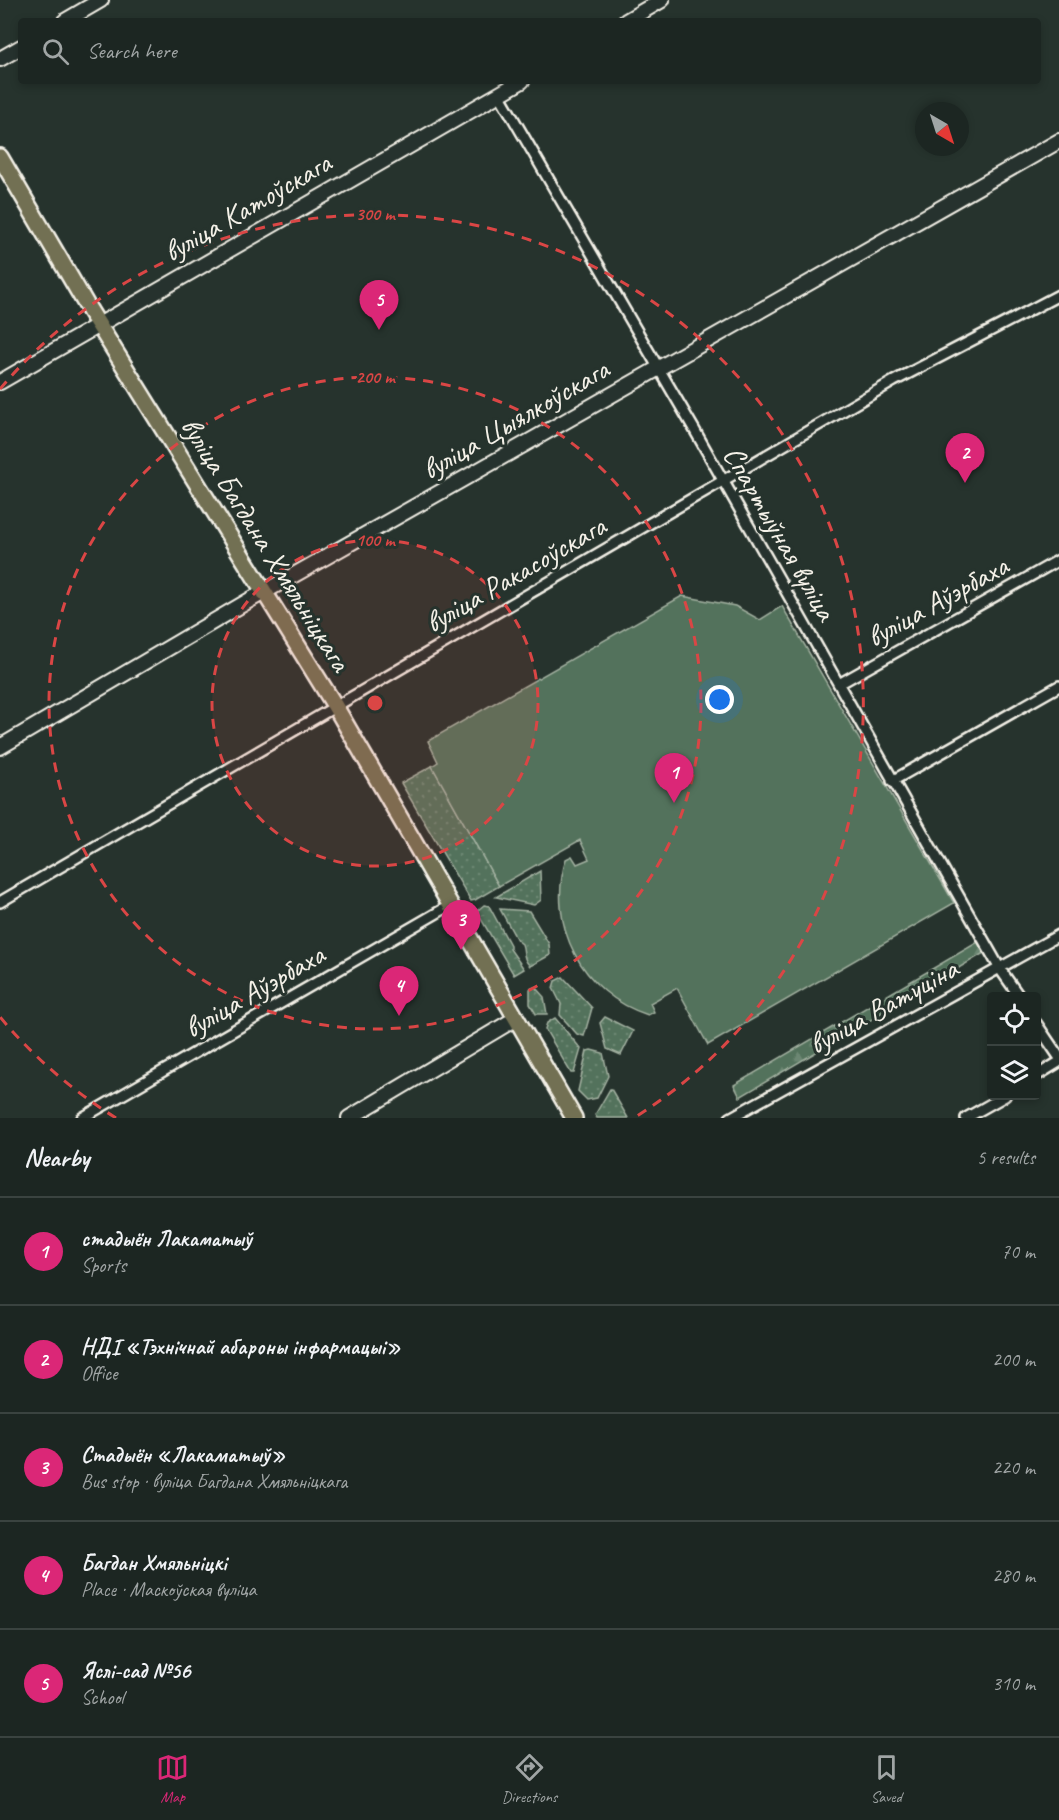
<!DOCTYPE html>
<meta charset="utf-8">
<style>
:root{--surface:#1c2622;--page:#29322f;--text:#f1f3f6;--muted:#a0a5a5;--line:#3a4340;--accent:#db2777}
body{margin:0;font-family:Caveat,sans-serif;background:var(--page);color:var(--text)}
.controls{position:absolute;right:18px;bottom:18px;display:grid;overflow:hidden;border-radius:6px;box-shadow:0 3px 9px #0003}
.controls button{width:54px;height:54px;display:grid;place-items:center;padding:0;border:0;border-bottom:2px solid var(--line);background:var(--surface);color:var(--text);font:30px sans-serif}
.compass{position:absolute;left:915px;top:102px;width:54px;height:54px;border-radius:50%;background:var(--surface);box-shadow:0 3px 9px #0003;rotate:141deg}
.you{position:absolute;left:720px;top:700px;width:21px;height:21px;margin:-15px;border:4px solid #fff;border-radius:50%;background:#1a73e8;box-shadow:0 0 0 9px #1a73e833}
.badge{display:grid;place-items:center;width:39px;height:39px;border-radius:50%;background:var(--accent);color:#fff;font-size:20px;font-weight:700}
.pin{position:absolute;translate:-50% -50px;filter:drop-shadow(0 2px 3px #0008)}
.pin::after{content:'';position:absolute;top:32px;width:21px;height:18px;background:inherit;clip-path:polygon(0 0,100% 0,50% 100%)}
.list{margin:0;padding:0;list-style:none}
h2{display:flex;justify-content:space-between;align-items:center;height:78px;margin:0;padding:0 24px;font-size:26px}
h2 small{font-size:20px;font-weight:400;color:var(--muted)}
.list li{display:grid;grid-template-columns:39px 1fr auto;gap:18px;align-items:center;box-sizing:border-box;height:108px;padding:0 24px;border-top:2px solid var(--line)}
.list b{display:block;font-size:22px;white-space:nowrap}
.list p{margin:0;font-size:20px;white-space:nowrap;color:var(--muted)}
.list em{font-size:20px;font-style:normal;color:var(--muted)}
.icon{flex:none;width:33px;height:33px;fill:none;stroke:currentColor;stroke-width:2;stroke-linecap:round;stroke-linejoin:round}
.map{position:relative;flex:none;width:1059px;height:1118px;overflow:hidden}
.search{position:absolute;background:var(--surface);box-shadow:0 3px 9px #0003;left:18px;right:18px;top:18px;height:66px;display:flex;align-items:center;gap:15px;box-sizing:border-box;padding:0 21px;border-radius:6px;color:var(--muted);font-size:22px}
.sheet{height:618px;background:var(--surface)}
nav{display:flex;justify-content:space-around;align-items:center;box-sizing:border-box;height:84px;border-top:2px solid var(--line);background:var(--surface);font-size:16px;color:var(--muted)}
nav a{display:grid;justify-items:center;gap:3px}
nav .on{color:var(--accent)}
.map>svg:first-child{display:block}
.green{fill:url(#green-dots);stroke:#a4b2a2;stroke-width:1.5}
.forest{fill:url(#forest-firs);stroke:#a4b2a2;stroke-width:1.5}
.pitch{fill:#53725b;stroke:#a4b2a2;stroke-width:1.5}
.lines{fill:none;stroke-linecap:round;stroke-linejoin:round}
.street-casing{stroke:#f4f1e8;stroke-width:14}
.secondary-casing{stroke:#f4f1e8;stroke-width:18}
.primary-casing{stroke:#f4f1e8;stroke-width:20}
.street{stroke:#26332d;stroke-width:9}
.secondary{stroke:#26332d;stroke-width:14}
.primary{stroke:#726f52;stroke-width:15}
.ring{fill:none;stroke:#da4645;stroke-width:3;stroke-dasharray:10 8}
.labels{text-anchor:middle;stroke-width:6;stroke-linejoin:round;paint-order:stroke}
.street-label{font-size:30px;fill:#f4f1e8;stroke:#26332d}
.centre{fill:#da4645;stroke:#26332d;stroke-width:3}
.ring-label{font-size:18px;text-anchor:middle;font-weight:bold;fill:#da4645;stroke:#26332d;stroke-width:6;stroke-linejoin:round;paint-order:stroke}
</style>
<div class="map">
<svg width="1059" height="1118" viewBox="0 0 1059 1118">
<defs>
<pattern id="green-dots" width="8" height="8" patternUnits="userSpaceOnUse" patternTransform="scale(1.5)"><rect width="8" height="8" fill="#53725b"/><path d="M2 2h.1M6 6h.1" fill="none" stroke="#6c8773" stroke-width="1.8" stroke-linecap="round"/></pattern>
<pattern id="forest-firs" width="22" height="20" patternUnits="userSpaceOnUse" patternTransform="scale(1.5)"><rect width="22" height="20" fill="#53725b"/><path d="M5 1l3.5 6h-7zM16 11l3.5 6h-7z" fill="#6c8773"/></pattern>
</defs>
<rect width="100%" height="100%" fill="#26332d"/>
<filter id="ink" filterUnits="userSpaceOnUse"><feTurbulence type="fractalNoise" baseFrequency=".0167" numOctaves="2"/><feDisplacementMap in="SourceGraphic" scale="12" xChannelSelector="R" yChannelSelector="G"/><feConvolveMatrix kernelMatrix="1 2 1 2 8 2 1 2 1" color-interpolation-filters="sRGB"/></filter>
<g filter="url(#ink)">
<g class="green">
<path d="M432,766L499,886L475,900L471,901L401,783Z"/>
<path d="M540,871L541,900L534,905L496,897Z"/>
<path d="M484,905L489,906L510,945V949L524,969L514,975L478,914L477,911Z"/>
<path d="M500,909L529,911L549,944L550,955L530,966C522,958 525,952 522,944L517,940Z"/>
<path d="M563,977L592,1008L584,1036L577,1034L560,1015L561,1004L553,988L555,981Z"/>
<path d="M535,987L544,997L547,1014H536L530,1004V989Z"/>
<path d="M605,1017L633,1031L621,1055L607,1049L600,1023Z"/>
<path d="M555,1018L581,1049L574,1073H571L545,1029L547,1023Z"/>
<path d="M591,1050L603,1053L608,1076L597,1098L587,1100L578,1091L587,1051Z"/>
<path d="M610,1089H611L628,1118H597L595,1115Z"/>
</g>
<path class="forest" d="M978,942L984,953L740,1097L734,1085Z"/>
<path class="pitch" d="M682,596L735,606L760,620L782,606L954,903L708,1045L677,988L650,1003L654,1012L648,1015C582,994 546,925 566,859L572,856L577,864L589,859L580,840L499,886L432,766L438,762L428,741Z"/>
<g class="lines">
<g class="street-casing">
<g id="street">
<path d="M499,94L694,429L1000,969L1019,996"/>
<path d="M839,684L1059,560"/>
<path d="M892,781L1059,686"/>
<path d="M0,902L894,381L1059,295"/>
<path d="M1036,1023L1059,1057"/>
<path d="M1036,1076L1059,1062"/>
<path d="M82,1118L449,906"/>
<path d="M730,1118L1059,935"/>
<path d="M966,1118L1005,1096"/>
</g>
</g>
<g class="secondary-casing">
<g id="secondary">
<path d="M65,21L101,0"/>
<path d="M626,21L662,0"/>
<path d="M0,59L21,47"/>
<path d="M0,382L522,81"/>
<path d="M0,747L250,600L1059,141"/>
<path d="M349,1118L515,1019"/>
</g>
</g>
<g class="primary-casing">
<path id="primary" d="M0,157L90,311L335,706L574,1118"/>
</g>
<use href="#street" class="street"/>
<use href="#secondary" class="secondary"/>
<use href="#primary" class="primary"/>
</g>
</g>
<circle cx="375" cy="703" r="163" fill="#da4645" fill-opacity=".12"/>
<g class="ring">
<circle cx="375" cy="703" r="163"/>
<circle cx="375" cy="703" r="326"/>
<path d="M116 1118A489 489 0 0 1 0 1017M0 389A489 489 0 1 1 634 1118"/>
</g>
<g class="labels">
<g class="street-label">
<text transform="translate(247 207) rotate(-30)" y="10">вуліца Катоўскага</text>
<text transform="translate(515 419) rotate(-30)" y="10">вуліца Цыялкоўскага</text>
<text transform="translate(780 533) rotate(60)" y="10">Спартыўная вуліца</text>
<text transform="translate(266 544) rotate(58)" y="10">вуліца Багдана Хмяльніцкага</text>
<text transform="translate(515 574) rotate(-30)" y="10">вуліца Ракасоўскага</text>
<text transform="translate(937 601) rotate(-29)" y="10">вуліца Аўэрбаха</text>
<text transform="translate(254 991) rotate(-30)" y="10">вуліца Аўэрбаха</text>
<text transform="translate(883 1006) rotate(-29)" y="10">вуліца Ватуціна</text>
</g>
</g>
<circle cx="375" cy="703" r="9" class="centre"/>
<g class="ring-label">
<text x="375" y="220">300 m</text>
<text x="375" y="383">200 m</text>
<text x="375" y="546">100 m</text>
</g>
</svg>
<div class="controls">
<button><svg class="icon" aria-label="locate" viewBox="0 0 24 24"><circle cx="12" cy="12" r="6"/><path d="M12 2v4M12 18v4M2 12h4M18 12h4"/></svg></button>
<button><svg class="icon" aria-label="layers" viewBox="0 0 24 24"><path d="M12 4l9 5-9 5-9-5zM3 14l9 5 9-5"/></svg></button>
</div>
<svg class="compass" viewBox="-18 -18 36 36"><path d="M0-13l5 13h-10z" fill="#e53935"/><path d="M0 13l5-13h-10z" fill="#a0a5a5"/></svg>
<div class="you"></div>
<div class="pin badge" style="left:674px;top:803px">1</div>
<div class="pin badge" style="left:965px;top:483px">2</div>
<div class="pin badge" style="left:461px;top:950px">3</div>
<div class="pin badge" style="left:399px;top:1016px">4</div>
<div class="pin badge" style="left:379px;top:330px">5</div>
<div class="search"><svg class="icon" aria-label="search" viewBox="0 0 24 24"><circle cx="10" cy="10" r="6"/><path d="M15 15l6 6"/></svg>Search here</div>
</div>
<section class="sheet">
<h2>Nearby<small>5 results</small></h2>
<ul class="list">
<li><span class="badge">1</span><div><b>стадыён Лакаматыў</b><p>Sports</p></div><em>70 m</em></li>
<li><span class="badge">2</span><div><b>НДІ «Тэхнічнай абароны інфармацыі»</b><p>Office</p></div><em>200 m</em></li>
<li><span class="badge">3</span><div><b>Стадыён «Лакаматыў»</b><p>Bus stop · вуліца Багдана Хмяльніцкага</p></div><em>220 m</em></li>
<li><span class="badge">4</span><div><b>Багдан Хмяльніцкі</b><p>Place · Маскоўская вуліца</p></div><em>280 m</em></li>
<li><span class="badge">5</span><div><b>Яслі-сад №56</b><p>School</p></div><em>310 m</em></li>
</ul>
</section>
<nav>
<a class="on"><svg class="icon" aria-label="map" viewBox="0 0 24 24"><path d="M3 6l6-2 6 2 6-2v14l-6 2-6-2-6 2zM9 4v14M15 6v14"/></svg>Map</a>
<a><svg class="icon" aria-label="directions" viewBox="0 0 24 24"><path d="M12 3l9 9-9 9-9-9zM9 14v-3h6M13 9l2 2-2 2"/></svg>Directions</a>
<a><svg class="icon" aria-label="saved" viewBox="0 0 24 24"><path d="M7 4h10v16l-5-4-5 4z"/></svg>Saved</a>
</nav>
